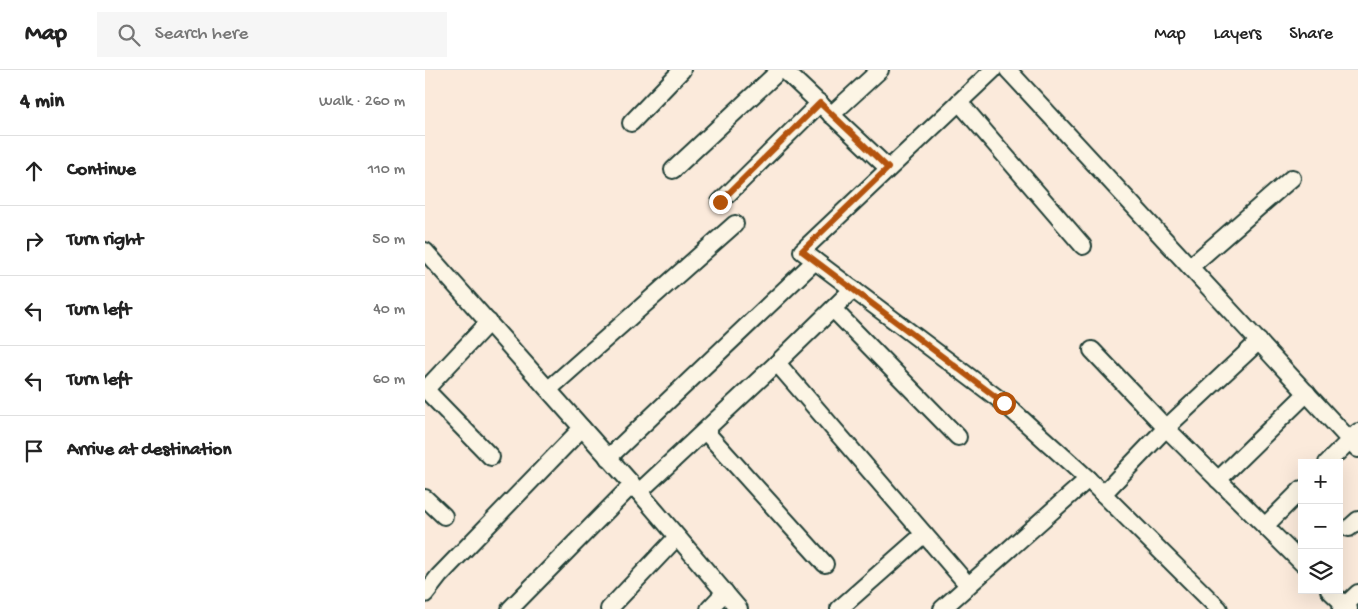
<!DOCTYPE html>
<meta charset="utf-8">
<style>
:root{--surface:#fff;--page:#f6f6f6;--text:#222;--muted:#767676;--line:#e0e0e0}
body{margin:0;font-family:"Gochi Hand",sans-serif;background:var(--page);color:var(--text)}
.controls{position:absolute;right:15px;bottom:15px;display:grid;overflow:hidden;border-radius:0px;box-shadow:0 5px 20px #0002}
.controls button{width:45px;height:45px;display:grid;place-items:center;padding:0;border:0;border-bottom:1px solid var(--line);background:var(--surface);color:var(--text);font:25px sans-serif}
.stop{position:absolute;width:15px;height:15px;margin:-11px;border:4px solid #b45309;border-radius:50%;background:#fff}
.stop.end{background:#b45309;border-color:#fff;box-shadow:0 1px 5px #0008}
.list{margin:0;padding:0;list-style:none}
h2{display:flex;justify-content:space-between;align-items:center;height:65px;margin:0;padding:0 20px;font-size:21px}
h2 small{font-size:16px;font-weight:400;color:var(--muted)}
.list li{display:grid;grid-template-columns:32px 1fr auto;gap:15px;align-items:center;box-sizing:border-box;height:70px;padding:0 20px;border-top:1px solid var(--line)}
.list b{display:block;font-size:19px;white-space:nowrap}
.list em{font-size:16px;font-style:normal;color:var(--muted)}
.icon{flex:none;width:28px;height:28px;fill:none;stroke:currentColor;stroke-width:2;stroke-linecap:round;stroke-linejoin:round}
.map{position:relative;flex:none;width:933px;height:539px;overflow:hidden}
header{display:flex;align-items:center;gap:30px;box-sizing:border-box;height:70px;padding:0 25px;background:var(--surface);border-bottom:1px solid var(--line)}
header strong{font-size:24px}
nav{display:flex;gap:28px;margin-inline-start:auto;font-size:18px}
.search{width:350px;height:45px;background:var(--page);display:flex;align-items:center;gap:12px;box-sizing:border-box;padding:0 18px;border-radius:0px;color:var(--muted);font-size:19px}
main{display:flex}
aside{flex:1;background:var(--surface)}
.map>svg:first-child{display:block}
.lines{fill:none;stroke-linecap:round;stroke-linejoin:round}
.minor-casing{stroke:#1f3d34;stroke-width:20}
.minor{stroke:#fcf5e5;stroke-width:16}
.route{stroke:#b45309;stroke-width:6}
</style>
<header>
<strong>Map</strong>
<div class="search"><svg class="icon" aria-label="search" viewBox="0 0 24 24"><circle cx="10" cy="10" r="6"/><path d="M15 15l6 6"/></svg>Search here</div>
<nav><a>Map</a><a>Layers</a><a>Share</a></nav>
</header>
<main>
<aside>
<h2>4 min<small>Walk · 260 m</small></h2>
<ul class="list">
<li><svg class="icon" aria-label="ahead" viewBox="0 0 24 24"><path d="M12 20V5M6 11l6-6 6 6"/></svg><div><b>Continue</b></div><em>110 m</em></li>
<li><svg class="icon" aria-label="right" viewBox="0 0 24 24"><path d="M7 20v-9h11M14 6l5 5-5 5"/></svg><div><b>Turn right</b></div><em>50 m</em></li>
<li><svg class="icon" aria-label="left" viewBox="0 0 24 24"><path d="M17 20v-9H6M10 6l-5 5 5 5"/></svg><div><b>Turn left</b></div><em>40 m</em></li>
<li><svg class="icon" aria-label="left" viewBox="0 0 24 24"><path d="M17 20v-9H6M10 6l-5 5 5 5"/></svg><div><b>Turn left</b></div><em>60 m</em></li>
<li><svg class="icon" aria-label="arrive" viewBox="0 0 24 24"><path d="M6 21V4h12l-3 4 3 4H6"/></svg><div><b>Arrive at destination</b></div></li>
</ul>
</aside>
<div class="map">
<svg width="933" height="539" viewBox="0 0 933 539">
<rect width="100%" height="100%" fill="#fbeadb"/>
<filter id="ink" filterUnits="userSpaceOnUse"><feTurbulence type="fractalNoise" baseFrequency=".02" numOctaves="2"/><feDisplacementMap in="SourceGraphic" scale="10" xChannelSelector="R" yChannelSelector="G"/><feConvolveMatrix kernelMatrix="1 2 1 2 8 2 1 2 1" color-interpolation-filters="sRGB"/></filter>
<g filter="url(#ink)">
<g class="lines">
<g class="minor-casing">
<g id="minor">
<path d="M359,0L463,98"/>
<path d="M568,0L377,181L579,333L663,409L794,539"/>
<path d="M583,0L933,379"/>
<path d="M534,32L658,176"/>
<path d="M406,45L455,0"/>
<path d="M206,53L257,0"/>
<path d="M248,100L355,0"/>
<path d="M295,132L395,33"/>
<path d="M0,181L214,422L314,539"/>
<path d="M765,197L867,108"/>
<path d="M408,239L533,367"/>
<path d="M667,280L741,358L877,493"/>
<path d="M352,293L543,515"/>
<path d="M0,319L66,387"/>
<path d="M124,319L310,154"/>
<path d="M0,320L64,252"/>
<path d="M280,361L400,494"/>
<path d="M183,388L390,191"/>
<path d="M902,393L933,362"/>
<path d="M793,410L882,323"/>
<path d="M214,422L352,293L428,219"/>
<path d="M678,424L741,358L834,271"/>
<path d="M0,428L19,446"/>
<path d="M840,456L877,419"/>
<path d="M924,458L933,450"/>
<path d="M904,520L924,539"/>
<path d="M0,524L14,506L157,358"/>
<path d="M85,539L207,415"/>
<path d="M184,539L252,467"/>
<path d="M284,539L300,522"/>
<path d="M414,539L499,464"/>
<path d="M517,539L663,409"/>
<path d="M916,539L933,523"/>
</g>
</g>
<use href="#minor" class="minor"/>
</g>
</g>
<g class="lines" filter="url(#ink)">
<path class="route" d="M295,132L395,33L463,98L377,181L579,333"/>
</g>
</svg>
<div class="controls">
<button>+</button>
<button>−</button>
<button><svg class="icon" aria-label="layers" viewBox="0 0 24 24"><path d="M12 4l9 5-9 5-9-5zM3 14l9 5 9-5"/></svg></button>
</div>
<div class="stop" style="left:579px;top:333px"></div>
<div class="stop end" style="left:295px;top:132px"></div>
</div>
</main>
